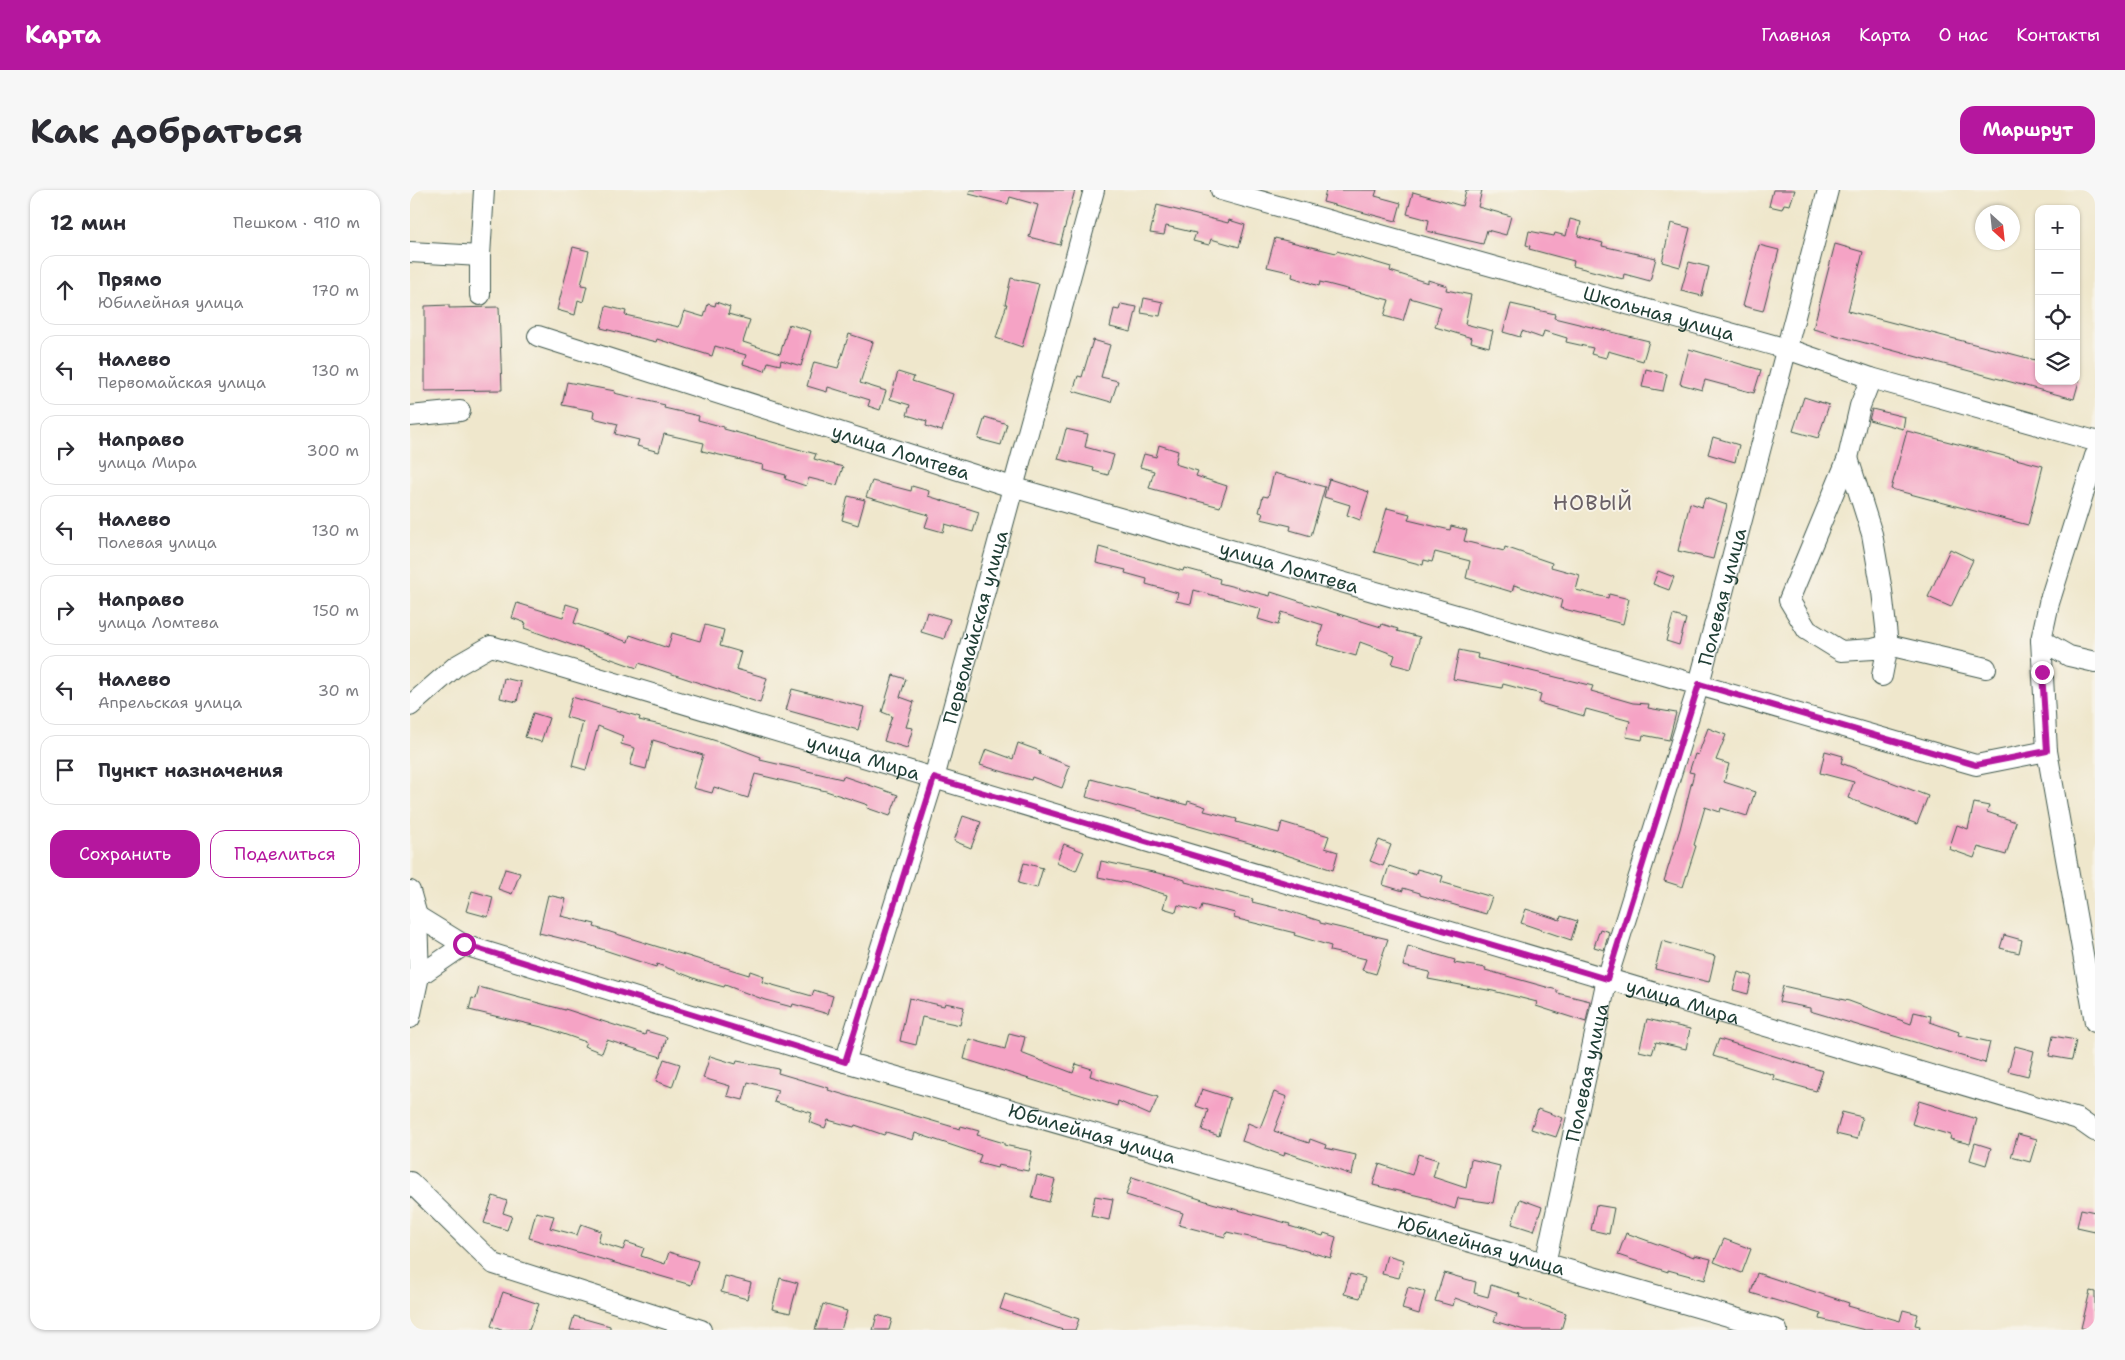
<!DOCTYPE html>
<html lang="ru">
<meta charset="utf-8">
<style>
:root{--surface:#fff;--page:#f7f7f7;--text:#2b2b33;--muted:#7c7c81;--line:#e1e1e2;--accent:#b5179e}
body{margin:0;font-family:"Shantell Sans",sans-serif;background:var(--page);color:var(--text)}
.controls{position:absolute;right:15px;top:15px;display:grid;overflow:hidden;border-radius:10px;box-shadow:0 1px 4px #0004}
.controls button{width:45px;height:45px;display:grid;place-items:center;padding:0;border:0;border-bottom:1px solid var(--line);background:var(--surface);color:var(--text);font:25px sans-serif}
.compass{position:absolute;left:1565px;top:15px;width:45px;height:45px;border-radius:50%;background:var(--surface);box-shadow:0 1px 4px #0004;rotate:153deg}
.stop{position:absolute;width:15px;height:15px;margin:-11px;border:4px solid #b5179e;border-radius:50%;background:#fff}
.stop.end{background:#b5179e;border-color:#fff;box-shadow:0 1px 5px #0008}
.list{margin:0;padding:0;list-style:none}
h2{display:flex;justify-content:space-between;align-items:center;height:65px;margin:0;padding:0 20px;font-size:21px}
h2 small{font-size:16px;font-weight:400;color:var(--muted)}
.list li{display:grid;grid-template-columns:32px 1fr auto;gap:15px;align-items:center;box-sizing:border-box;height:70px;margin:0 10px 10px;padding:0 10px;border:1px solid var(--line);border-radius:15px}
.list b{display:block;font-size:19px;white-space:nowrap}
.list p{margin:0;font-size:16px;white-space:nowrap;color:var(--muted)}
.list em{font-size:16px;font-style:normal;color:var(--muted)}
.actions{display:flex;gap:10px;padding:15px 20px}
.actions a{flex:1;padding:11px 0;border:1px solid var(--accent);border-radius:15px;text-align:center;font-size:18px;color:var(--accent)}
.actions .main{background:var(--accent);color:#fff}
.icon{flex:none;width:28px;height:28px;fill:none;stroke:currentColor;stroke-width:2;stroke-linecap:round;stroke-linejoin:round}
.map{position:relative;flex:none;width:1685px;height:1140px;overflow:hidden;border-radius:15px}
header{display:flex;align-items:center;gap:30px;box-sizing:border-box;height:70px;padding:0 25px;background:var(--accent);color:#fff}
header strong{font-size:24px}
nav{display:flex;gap:28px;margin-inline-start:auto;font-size:18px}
.intro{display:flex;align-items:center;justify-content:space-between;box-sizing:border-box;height:120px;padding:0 30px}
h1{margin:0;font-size:35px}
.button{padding:12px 22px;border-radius:15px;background:var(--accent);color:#fff;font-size:18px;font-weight:700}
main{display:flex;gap:30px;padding:0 30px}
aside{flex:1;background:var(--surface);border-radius:15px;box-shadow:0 1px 4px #0004}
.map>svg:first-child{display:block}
.building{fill:#f5a3c5}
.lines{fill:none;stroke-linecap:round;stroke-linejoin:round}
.minor-casing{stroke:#3e564b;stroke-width:22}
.minor{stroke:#fff;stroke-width:20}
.route{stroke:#b5179e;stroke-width:6}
.labels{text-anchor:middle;stroke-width:4;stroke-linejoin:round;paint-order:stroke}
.street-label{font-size:19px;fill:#1f3d34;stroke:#f7f3e8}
.quarter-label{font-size:21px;letter-spacing:1px;fill:#6a6167;stroke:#f7f3e8}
</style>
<header>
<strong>Карта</strong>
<nav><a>Главная</a><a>Карта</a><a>О нас</a><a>Контакты</a></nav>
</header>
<div class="intro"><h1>Как добраться</h1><a class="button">Маршрут</a></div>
<main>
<aside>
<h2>12 мин<small>Пешком · 910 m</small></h2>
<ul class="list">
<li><svg class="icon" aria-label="ahead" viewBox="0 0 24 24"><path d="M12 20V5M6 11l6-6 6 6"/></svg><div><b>Прямо</b><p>Юбилейная улица</p></div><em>170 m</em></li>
<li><svg class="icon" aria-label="left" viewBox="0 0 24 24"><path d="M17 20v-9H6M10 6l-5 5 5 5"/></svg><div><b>Налево</b><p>Первомайская улица</p></div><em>130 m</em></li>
<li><svg class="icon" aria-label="right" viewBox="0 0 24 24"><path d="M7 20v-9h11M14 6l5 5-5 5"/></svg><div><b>Направо</b><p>улица Мира</p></div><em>300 m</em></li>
<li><svg class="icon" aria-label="left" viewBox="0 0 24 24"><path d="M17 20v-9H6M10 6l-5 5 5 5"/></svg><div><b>Налево</b><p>Полевая улица</p></div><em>130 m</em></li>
<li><svg class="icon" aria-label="right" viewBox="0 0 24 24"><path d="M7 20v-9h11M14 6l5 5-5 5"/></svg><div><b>Направо</b><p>улица Ломтева</p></div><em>150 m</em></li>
<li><svg class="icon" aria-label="left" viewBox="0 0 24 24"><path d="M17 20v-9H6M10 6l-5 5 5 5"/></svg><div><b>Налево</b><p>Апрельская улица</p></div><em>30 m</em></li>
<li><svg class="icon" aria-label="arrive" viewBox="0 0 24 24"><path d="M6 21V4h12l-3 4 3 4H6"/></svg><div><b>Пункт назначения</b></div></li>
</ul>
<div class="actions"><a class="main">Сохранить</a><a>Поделиться</a></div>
</aside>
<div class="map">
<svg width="1685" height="1140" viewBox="0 0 1685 1140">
<rect width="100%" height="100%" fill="#f7f3e8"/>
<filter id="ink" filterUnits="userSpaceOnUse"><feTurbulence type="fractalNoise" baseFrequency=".02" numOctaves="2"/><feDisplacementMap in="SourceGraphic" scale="10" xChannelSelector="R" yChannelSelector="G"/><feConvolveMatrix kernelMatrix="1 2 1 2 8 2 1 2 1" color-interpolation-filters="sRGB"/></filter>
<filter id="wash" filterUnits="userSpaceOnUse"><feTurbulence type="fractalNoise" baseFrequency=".0096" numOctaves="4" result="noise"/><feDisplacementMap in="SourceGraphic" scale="20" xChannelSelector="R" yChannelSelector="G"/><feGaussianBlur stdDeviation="1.12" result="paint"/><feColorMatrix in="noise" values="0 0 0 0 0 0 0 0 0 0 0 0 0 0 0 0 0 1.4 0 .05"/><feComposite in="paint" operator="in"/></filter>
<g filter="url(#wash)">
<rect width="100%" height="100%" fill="#efe7cc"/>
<g id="blocks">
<g class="building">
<path d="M560,0H665L650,55L619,47L628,15L600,7L598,14L559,4Z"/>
<path d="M916,0H967L965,6L991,13L986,31L913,12Z"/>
<path d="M1056,0H1072L1068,17L1101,26L1096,45L1077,40L1073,54L1017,41L1019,30L997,24L1003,2L1052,16Z"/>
<path d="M1363,0H1385L1380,15L1374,14L1372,19L1359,16Z"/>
<path d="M747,15L818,33L819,30L835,35L829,57L801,49L799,55L783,51L786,43L756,36L754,45L740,43Z"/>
<path d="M1160,29L1171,32L1168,46L1193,53L1192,56L1246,68L1240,91L1214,84L1213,89L1163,76L1164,71L1119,59L1120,56L1116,55L1119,41L1144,46L1145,43L1156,46Z"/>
<path d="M1261,33L1280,38L1270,77L1252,72Z"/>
<path d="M865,48L926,63L927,61L981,77L980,81L1018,93V90L1037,96L1036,100L1061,105L1055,134L1083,141L1079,157L1061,152L1062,148L1025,137L1031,117L1000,108L993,131L974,126L979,110L910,92L909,96L882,87L883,83L857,77Z"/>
<path d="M1425,54L1453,62L1438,121L1629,171V191H1669L1664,209L1403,139Z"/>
<path d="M1349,55L1369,60L1353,121L1333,116Z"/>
<path d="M163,57L179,61L171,95L177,96L173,112L168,110L165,125L147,120Z"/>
<path d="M1279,72L1299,77L1292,106L1271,101Z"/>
<path d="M601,88L629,94L612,157L586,148L597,114H595Z"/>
<path d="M734,108L753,112L750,126L731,123Z"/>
<path d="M306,112L320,117L318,124L340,130L333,152L370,164L379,134L401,141L391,176L371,170L370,175L358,172L355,181L333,174L336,165L305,156L302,166L247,149L246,152L191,138L196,116L216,121L215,125L269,137L274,121L294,127L298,114L305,116Z"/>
<path d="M711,114L727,117L721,142L700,137L704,119L709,120Z"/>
<path d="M1101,114L1145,124L1144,128L1239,151L1233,171L1198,161L1196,168L1181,164L1183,158L1156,152L1157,148L1134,141L1132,148L1112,141L1110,147L1093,142Z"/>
<path d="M39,115V118L89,117L92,200L15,201V116Z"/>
<path d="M439,144L463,152L450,193L476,201L470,220L458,216L460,210L418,197L417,202L397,196L404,172L428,178Z"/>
<path d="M683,150L700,155L691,187L708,191L701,212L663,201L668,186L672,187Z"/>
<path d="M1279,159L1351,180L1344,203L1295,190L1292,200L1270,194Z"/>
<path d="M1236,179L1257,184L1253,201L1232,197Z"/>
<path d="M488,182L504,187L502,191L543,204L532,241L516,236L517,231L497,225L500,215L480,209Z"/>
<path d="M157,192L205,201L204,203L255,215L254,218L289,226L288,230L314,237V239L406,264L404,269L433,277L427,295L399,288L396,296L375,289L376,285L352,279L353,275L292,261L294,253L254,244L249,262L227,256L229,250L205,244L208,234L183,228L184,221L152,215Z"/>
<path d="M1394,207L1419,215L1408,248L1383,241Z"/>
<path d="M1462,219L1495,227L1493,239L1459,230Z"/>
<path d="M575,227L597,234L591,255L568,249Z"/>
<path d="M656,239L678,244L675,257L704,265L698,285L683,281L684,278L648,269Z"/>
<path d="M1497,241L1633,276L1618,335L1481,299Z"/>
<path d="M1303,247L1329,255L1325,272L1298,264Z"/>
<path d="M749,255L768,261L765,274L788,281L786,286L817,296L810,317L739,298L744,281L730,277L734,264L746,267Z"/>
<path d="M864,283L915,297L901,346L880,340L881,336L851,329L853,323L849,322L853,306L858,307Z"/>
<path d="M919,289L959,302L950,330L937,325L940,315L914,307Z"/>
<path d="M462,291L501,301L502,296L519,301L518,306L569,322L563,342L535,334L533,342L515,337L519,325L456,307Z"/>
<path d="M438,306L455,310L448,335L432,330Z"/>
<path d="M1295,308L1317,315L1303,369L1268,361L1280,313L1292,317Z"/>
<path d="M977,318L1000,324L998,330L1040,340L1041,336L1057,340L1054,351L1094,361L1095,357L1142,373L1141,377L1170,385L1166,400L1198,408L1199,404L1219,409L1213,434L1150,418L1152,410L1104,395L1102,402L1056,388L1060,371L1025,362L1022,372L1014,370L1013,375L964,362Z"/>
<path d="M689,357L773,381L774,378L789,382L810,389L809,393L860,406L861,402L932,425L971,437L972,434L988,439L987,441L1010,447L1001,479L982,474L985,465L950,452L946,466L907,455L913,435L872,422L868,435L848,429L851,419L784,400L781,414L766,411L768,403L736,394L737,389L715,383L716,380L686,373Z"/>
<path d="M1540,359L1563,370L1541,417L1518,407Z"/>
<path d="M1248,381L1264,387L1259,400L1243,394Z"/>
<path d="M107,413L153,427L156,414L169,418L164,433L218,452L220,445L258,458L262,443L290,451L295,435L314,440L310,456L331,462L326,479L357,488L350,513L229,473L227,478L114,438L116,433L102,428Z"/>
<path d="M517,422L540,429L534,449L511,442Z"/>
<path d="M1263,425L1276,429L1269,455L1256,451Z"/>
<path d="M1049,460L1068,464L1067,468L1183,496L1181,501L1223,513L1239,514L1238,518L1266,523L1259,550L1233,545L1232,550L1216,547L1220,531L1176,519L1174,526L1129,513L1131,504L1093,494L1092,498L1043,489Z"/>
<path d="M483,485L496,489L490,507L504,512L496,537L503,538L497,558L474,551L482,526L472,522Z"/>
<path d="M94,488L111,492L107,512L90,508Z"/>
<path d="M382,499L454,517L448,540L376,520Z"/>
<path d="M162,507L230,527L229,530L268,539L316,554L351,567L350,570L432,589L433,586L488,605L480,626L457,618L458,615L416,601L345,584L338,608L304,597L302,603L283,598L293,565L243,550L236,579L220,575L225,558L211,554L213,546L188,536L176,580L162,576L173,532L156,527Z"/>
<path d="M123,523L139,528L131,552L115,547Z"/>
<path d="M1298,538L1316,545L1306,570L1319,574L1314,592L1345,602L1337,626L1311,618L1310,622L1295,617L1284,655L1286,656L1273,697L1254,691L1270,639L1284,583L1279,582L1285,564L1288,565Z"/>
<path d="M608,553L630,561L629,564L660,576L652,598L622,587L621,590L570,575L576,559L603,569Z"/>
<path d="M1415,561L1433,566L1431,573L1518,606L1507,634L1438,608L1444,592L1410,583Z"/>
<path d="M681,589L777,615L778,611L796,617L794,621L827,629L826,632L869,643L872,632L919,646L915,658L928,662L923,680L839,653L676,607Z"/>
<path d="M1564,613L1579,616L1577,622L1606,632L1596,665L1568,657L1564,668L1539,659L1547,635L1558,639Z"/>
<path d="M553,626L571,632L561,658L544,651Z"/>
<path d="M969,650L981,655L973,676L960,671Z"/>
<path d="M654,654L674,662L666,681L646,673Z"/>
<path d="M691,671L762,686L775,690V692L843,709L842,712L875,720L910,731V733L978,749L966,784L952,780L956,769L920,761L921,756L884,745L885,743L824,728L825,723L792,715L790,721L768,715L766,722L753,718L757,705L722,694L688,687Z"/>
<path d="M614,673L633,678L627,698L608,693Z"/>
<path d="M979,676L1006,685L1007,679L1033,686L1031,692L1082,707L1076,724L1010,705V703L993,698V701L973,695Z"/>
<path d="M95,679L110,683L102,704L88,699Z"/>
<path d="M62,701L83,707L78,727L56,721Z"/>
<path d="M138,705L156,709L151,726L185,734L184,737L339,785L340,781L354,786L352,792L402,806L404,800L423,806L418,824L383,814L382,817L355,810L315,795L314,797L289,790L247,774L246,777L179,755L129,743Z"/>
<path d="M1116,719L1150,730L1151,726L1167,731L1161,750L1111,733Z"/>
<path d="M1190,739L1199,742L1194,760L1184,757Z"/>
<path d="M1594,745L1612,750L1609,763L1590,758Z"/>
<path d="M1252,751L1305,766L1299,792L1245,779Z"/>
<path d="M998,756L1045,770L1044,773L1076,778L1075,780L1147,800V803L1180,811L1176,832L1126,816L1127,812L1083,801L1018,789L1020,782L993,776Z"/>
<path d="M1328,782L1342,786L1338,804L1323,800Z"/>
<path d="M1373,796L1439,811L1501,834L1504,822L1521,826L1520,832L1549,842L1548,845L1580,852L1575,873L1400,821V818L1369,812Z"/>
<path d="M69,797L155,820V819L235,845L236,841L257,847L251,867L197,850L192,863L174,856L176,852L136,838L59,820L62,808L66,809Z"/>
<path d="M499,808L534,816L535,813L554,817L550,835L512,827L506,855L490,851Z"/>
<path d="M1237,829L1280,839L1276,859L1246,852L1242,864L1229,861Z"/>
<path d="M599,843L615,847L611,863L663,883L666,874L682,879L680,886L748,907L740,925L708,911L707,916L554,869L559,849L595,859Z"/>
<path d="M1643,846L1666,850L1662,870L1639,866Z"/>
<path d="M1309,849L1413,881L1406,901L1363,889L1364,885L1303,866Z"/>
<path d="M1605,856L1624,861L1618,886L1598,881Z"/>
<path d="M300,866L326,874L327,871L369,879L368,883L419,898L418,900L550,939L551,936L569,941L567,945L594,953V955L622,961L618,981L588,975L587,978L568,973L571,965L505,943L503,950L476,942L474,945L445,935L444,937L418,930L415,938L399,932L402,923L364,912L368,900L338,892L333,910L317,906L320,896L293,888Z"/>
<path d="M254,869L270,874L262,897L246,891Z"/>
<path d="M792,899L820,908L809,946L792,940L798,920L786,916Z"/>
<path d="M864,902L877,907L864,941L899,953L900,949L916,955L915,958L946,965L942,985L875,962L874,966L832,951L838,933L850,938Z"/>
<path d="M1509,911L1567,929L1560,954L1540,949L1541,945L1502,934Z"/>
<path d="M1128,919L1153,928L1146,947L1121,939Z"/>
<path d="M1432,922L1452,927L1447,949L1426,944Z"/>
<path d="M1608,944L1627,949L1620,972L1601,967Z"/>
<path d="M1565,953L1581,958L1576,975L1560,970Z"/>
<path d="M1008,964L1028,970L1023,987L1056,998L1061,969L1090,976L1083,1013L1048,1008L1045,1019L1022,1011V1009L963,995L969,974L1002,985Z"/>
<path d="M627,985L645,990L639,1012L621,1007Z"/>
<path d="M722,987L802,1013L880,1034L879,1036L913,1046L914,1043L926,1047L921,1068L875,1055L817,1042L815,1047L769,1035L773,1023L716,1005Z"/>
<path d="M83,1006L97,1011L93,1023L102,1026L97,1040L74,1033Z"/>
<path d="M685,1006L703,1009L699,1030L681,1026Z"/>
<path d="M1110,1009L1132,1017L1124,1041L1102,1034Z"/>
<path d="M1186,1015L1204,1018L1199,1044L1181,1040Z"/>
<path d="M1671,1019L1685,1022V1041L1667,1037Z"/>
<path d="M126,1022L144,1026L140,1038L167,1045L171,1034L191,1041L188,1052L213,1060L216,1052L234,1058L231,1066L255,1074L259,1062L288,1071L281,1095L119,1048Z"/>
<path d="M1216,1043L1284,1067V1065L1301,1069L1295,1090L1258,1080V1082L1208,1065Z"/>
<path d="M1314,1049L1341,1059L1332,1083L1304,1072Z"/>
<path d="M977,1065L994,1070L989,1088L972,1084Z"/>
<path d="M1034,1083L1066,1092L1064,1103L1078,1107L1081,1095L1110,1104L1109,1107L1156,1123L1151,1140H1114L1084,1131L1087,1123L1045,1108L1043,1116L1025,1111Z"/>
<path d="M1347,1083L1439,1113L1438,1116L1490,1131L1493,1120L1508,1124L1505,1135L1510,1136L1509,1140H1455L1410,1129L1411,1124L1341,1103Z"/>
<path d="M940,1084L955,1088L950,1108L934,1104Z"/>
<path d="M315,1086L341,1093L337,1109L311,1102Z"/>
<path d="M370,1088L388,1093L380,1123L362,1119Z"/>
<path d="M998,1097L1015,1102L1009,1124L992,1119Z"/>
<path d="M1680,1101L1685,1102V1140L1671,1138Z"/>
<path d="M93,1102L129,1114L119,1140H91L81,1136Z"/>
<path d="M595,1104L669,1129L665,1140H653L590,1119Z"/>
<path d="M413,1114L437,1121L431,1140H405Z"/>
<path d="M467,1125L482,1129L479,1140H463Z"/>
<path d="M164,1126L200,1136V1140H160Z"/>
</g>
</g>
</g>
<g filter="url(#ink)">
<use href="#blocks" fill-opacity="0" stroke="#3e564b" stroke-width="1"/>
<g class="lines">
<g class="minor-casing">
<g id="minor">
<path id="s1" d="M811,0L1377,159L1461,188L1685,251"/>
<path d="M0,62L70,66L74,0"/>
<path d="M70,66V105"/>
<path id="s2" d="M128,146L602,297L1566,575L1637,561"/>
<path d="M1461,188L1450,216L1438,268L1379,410L1397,440L1431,461L1463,459L1478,455L1576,478"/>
<path d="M0,226L50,221"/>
<path d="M1685,266L1639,413L1631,450L1637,561L1685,832"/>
<path d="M1438,268L1462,344L1472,401L1478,455L1472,486"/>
<path d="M1631,450L1659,466L1685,472"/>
<path id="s3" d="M0,516L46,476L81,456L1668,929L1685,941"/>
<path d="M0,701L7,726L9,786L0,828"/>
<path id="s4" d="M7,726L54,755L435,872L1367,1140"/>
<path d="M9,786L54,755"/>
<path id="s5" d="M435,872L524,588L684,0"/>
<path d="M0,992L84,1074L291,1140"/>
<path id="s6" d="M1135,1074L1197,789L1289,494L1418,0"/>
</g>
</g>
<use href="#minor" class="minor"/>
</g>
</g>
<g class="lines" filter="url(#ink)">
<path class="route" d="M54,754L435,872L524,588L1197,789L1289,494L1566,575L1637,561L1632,482"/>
</g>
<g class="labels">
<g class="street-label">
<text dy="7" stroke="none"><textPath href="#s1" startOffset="455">Школьная улица</textPath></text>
<text dy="7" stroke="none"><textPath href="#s2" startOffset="381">улица Ломтева</textPath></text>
<text dy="7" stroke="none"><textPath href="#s2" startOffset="786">улица Ломтева</textPath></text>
<text dy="7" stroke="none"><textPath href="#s6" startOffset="691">Полевая улица</textPath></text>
<text dy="7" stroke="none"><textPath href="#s5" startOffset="454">Первомайская улица</textPath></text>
<text dy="7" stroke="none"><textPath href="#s3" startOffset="490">улица Мира</textPath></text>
<text dy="7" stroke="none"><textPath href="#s3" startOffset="1345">улица Мира</textPath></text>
<text dy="7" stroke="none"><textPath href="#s6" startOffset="196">Полевая улица</textPath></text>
<text dy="7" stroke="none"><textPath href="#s4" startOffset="711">Юбилейная улица</textPath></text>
<text dy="7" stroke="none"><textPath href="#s4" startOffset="1116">Юбилейная улица</textPath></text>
</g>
<g class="quarter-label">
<text x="1183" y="320">НОВЫЙ</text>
</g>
</g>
</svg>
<div class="controls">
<button>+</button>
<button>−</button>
<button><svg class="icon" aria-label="locate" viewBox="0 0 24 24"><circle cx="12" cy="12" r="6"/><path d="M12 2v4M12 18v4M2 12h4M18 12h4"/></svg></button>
<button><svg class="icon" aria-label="layers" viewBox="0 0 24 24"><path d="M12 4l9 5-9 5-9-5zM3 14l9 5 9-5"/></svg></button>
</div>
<svg class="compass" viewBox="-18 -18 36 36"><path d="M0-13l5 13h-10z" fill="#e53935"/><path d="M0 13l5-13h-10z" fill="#7c7c81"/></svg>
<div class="stop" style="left:54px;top:754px"></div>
<div class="stop end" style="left:1632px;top:482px"></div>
</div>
</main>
